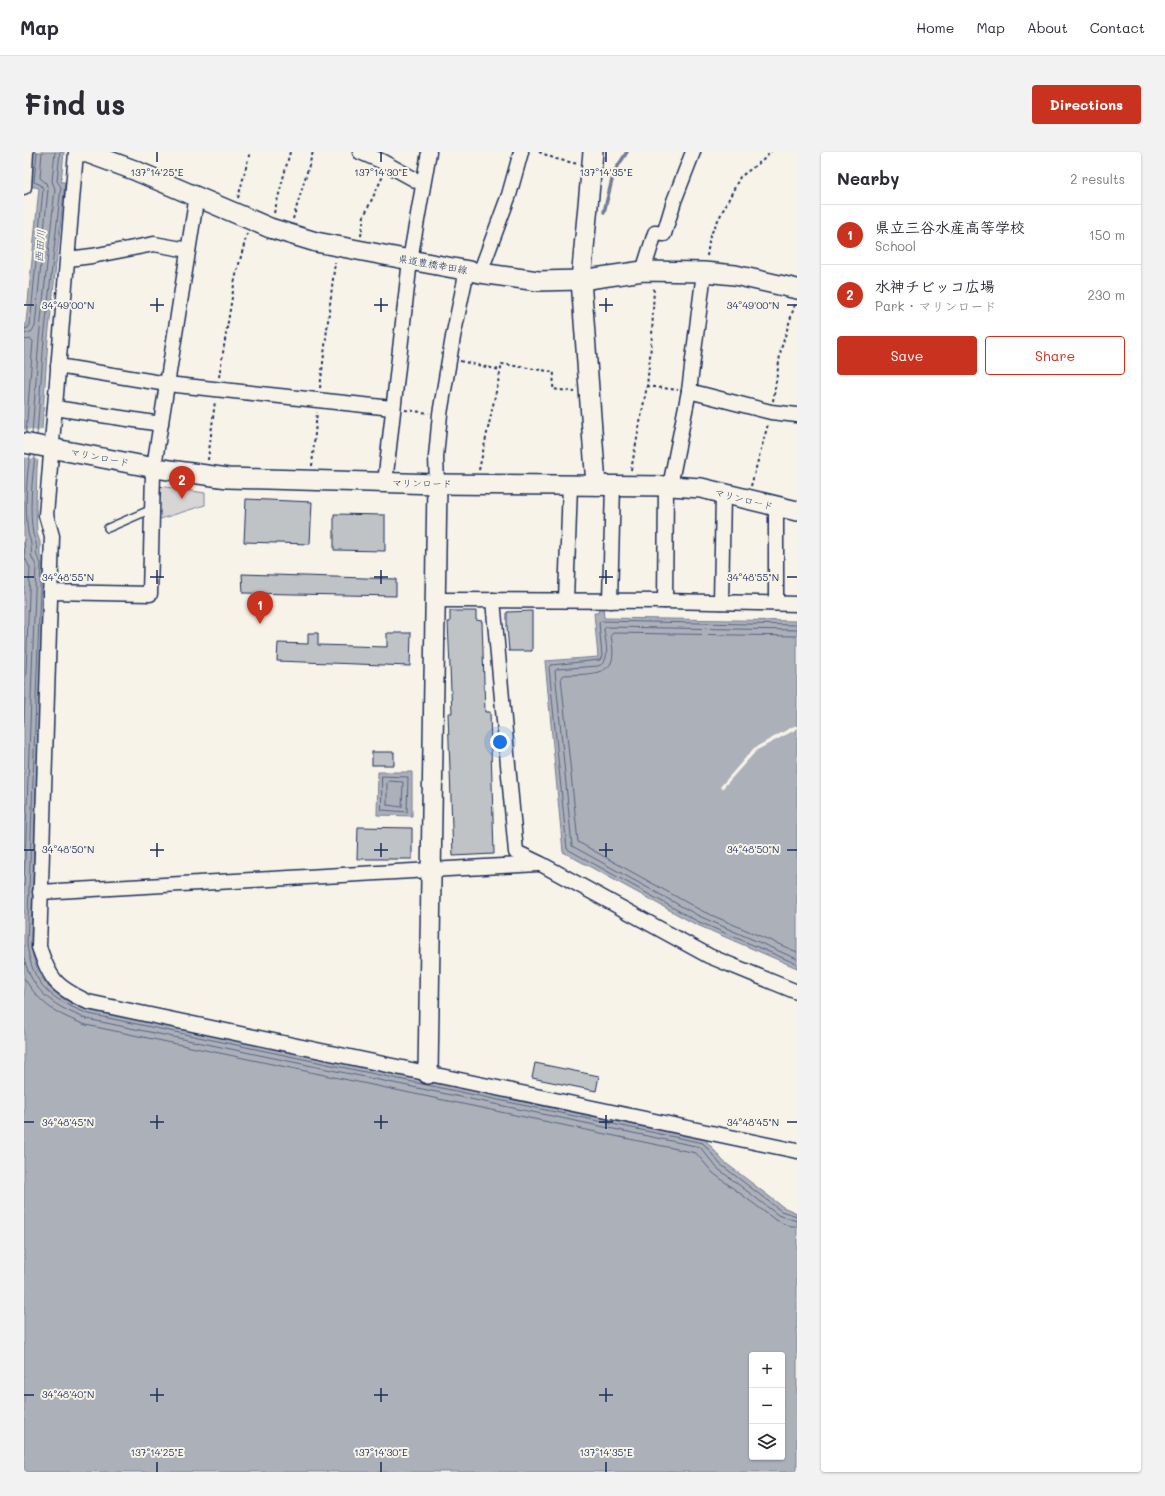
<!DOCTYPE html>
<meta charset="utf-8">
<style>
:root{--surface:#fff;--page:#f2f2f3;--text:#2b2b33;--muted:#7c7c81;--line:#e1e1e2;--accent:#c8321e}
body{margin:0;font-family:Mali,"Klee One",sans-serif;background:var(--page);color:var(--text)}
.controls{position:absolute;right:12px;bottom:12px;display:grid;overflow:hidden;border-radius:4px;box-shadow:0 1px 3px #0004}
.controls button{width:36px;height:36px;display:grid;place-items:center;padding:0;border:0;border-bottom:1px solid var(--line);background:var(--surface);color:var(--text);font:20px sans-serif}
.you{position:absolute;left:476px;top:590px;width:14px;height:14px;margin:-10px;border:3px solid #fff;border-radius:50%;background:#1a73e8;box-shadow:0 0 0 6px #1a73e833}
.badge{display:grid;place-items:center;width:26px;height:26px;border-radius:50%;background:var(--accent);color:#fff;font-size:13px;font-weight:700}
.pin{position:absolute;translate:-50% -33px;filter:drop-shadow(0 1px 2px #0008)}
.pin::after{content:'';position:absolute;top:21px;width:14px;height:12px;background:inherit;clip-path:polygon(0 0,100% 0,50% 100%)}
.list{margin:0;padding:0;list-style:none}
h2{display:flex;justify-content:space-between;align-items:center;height:52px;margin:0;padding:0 16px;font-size:17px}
h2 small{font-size:13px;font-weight:400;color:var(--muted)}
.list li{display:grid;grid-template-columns:26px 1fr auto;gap:12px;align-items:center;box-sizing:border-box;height:60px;padding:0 16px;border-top:1px solid var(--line)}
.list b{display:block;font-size:15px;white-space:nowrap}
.list p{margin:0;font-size:13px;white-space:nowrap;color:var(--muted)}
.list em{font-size:13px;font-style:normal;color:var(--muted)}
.actions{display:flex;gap:8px;padding:12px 16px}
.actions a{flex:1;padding:9px 0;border:1px solid var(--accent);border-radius:4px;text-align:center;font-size:14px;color:var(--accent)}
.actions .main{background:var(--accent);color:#fff}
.icon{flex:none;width:22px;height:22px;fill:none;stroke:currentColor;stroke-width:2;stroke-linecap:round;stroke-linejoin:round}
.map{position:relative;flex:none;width:773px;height:1320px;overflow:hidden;border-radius:4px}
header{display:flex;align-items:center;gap:24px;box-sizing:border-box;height:56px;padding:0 20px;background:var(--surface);border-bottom:1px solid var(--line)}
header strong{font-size:19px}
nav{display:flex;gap:22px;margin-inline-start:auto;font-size:14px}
.intro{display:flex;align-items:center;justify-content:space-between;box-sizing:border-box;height:96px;padding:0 24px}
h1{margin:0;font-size:28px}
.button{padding:10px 18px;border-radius:4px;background:var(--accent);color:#fff;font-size:14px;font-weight:700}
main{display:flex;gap:24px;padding:0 24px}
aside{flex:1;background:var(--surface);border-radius:4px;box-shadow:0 1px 3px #0004}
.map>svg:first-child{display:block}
.green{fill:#d7d6d4;stroke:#798299}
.water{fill:#acb0b9;stroke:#727c95;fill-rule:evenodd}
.pier{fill:#f7f3e8}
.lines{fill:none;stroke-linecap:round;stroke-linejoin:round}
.shore{stroke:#556382;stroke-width:1}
.stream{stroke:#727c95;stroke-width:3.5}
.building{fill:#c0c3c5;stroke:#1b2f5e}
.lane-casing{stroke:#1b2f5e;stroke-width:10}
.street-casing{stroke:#1b2f5e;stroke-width:17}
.secondary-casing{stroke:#1b2f5e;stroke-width:22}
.path{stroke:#1b2f5e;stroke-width:2;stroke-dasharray:3 3;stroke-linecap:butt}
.lane{stroke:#f7f3e8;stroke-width:7}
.street{stroke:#f7f3e8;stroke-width:14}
.secondary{stroke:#f7f3e8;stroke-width:19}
.ticks{fill:none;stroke:#1b2f5e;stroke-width:1.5}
.labels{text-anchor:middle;stroke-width:4;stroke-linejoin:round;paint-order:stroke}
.street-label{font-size:10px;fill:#1b2f5e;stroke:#f7f3e8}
.water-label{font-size:11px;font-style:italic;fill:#465679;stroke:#f7f3e8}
.ticks-label{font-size:10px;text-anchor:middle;fill:#1b2f5e;stroke:#f7f3e8;stroke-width:4;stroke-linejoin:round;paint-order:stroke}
</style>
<header>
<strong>Map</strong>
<nav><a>Home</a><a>Map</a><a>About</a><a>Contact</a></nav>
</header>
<div class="intro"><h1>Find us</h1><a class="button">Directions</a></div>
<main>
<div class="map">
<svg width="773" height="1320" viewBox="0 0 773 1320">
<rect width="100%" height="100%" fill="#f7f3e8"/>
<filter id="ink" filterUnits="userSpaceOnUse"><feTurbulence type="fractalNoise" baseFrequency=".025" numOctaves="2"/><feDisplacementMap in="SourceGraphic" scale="8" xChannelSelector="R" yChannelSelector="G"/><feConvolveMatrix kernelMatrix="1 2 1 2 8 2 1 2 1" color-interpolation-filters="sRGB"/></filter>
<g filter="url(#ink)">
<path class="green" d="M135,334L181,341V353L133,368Z"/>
<g class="water">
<path d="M9,0H40L37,30H41L24,187L18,277L13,315L12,353L13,381L16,390V404L21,408L7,782C7,810 16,834 43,849C50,853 58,855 65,858L681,987L699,1009L759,1055L773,1061V1320H0V191L15,36L6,34ZM728,1203H758V1305H728Z"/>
<path d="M575,454H579L580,466L773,469V816L671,772L539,700L521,509L574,505L570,461H574Z"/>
<path d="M354,620H388V664L353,663Z"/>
</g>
<g class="pier">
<path d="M0,277L14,279L20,277L16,310L12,307L0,305Z"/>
<path d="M770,574H773V577L733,598L698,637L696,635L730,596Z"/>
</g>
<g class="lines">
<g class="shore">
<path d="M0,177L4,176L6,173L19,37L17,33L10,30L13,0"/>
<path d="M0,182L7,180L11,175L24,37L22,31L16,26L18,0"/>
<path d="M0,188L7,187L9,189L2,281"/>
<path d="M8,282L15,187L31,37L28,29L31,0"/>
<path d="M13,283L20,187L37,35L33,29L36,0"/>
<path d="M11,304C8,327 5,359 9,382C10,385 12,388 12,391C14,402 9,399 17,411L3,792C8,834 28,848 65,862L679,991L696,1012L757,1059L773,1064"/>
<path d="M0,388L1,406L6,416L0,570"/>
<path d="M773,473L577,469L575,471L578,504L576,508L527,513L525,515L543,697L673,769L773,812"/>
<path d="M773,478L582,475L580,477C581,488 588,510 574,514L533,517L531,519L548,694L675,764L773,807"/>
<path d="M773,484L589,481L587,483C588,491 590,501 588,508C584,525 553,522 539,523L537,525L554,690L678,759L773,800"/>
<path d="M358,624L384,625L383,660L358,658Z"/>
<path d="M365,629L379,630L378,655L363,653V631Z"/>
<path d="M0,734L12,413C6,404 8,403 7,393C7,389 5,385 4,381C1,355 2,328 6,303"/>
<path d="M0,806C8,841 32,855 63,867L676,995L693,1016L754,1063L773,1069"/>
<path d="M0,826C17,853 32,862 62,873L672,1001L689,1021L750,1067L767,1075H773"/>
</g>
<path class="stream" d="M580,60L590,20L603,0"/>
</g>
<g class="building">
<path d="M222,347L288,350L286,392L220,390Z"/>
<path d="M310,362L361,363V399L310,398Z"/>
<path d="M218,422L372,427V444L219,441Z"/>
<path d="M426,459H452V468L458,469L461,560H466L470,702L429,704L424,561H428L424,470H426Z"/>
<path d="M508,459V499H485L483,475V460Z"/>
<path d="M284,481H294V493L363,495V481H387L386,514L253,509L254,491L284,492Z"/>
<rect x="348" y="600" width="22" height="13"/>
<path d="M334,675L388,676V707H333Z"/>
<path d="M511,911L575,924L572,939L508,926Z"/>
</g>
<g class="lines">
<g class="lane-casing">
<path id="lane" d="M84,376L128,357"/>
</g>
<g class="street-casing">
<g id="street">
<path d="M52,0L22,363L28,384L15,795C26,828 32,835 64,850L773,999"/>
<path d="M336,0L357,9L399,32"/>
<path d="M0,35L2,0"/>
<path d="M44,107L68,104L130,92L164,98"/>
<path d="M619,119L631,81L640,82L650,49L669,0"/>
<path d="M456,121L485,43L497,0"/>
<path d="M34,214L143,232L368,256"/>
<path d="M665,239L747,260L773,263"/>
<path d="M31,256L137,272"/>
<path d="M361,331L386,108L405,0"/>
<path d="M413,332L412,305L416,262L429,185L443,118"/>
<path d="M646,334L665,239L680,120"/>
<path d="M26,440L126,442L129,321L173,43"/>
<path d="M411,448L641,449L773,452"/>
<path d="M469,448L492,700L517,712L685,804L773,840"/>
<path d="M542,448L546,333"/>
<path d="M586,449L589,333"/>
<path d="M641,449L642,335"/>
<path d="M697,450L699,342"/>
<path d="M752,451V354"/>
<path d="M16,740L514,712"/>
</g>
</g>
<g class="secondary-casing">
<g id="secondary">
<path d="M61,0L110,18L246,76L292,90L386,108L456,121L514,129L557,128L619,119L680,120L711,123L773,137"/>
<path d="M569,0L557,128L572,333"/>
<path d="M0,291L131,316L204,326L413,332L646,334L677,336L773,359"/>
<path d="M404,922L413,332"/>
</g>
</g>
<g class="path">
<path d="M515,0L532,7L554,12"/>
<path d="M214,46L226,0"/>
<path d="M250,61L266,0"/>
<path d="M269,67L289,0"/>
<path d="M337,84L340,64L359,24"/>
<path d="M683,104L686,84L716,25L739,8L747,0"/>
<path d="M436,209L476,218"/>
<path d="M195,225L211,127L223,82"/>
<path d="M623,234L654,238"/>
<path d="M296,236L311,110"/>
<path d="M749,249L757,197L771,152"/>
<path d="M381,258L405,261"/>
<path d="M184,308L191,249"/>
<path d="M288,314L293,260"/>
<path d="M455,318L478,212L530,220L529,237L551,240"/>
<path d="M607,318L623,234L628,184L630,135"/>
<path d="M727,334L744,272"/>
</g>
<use href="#lane" class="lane"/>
<use href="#street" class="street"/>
<use href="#secondary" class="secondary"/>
</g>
</g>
<path class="ticks" d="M133,0V10M357,0V10M582,0V10M133,146V160M357,146V160M582,146V160M0,153H10M126,153H140M350,153H364M575,153H589M763,153H773M133,418V432M357,418V432M582,418V432M0,425H10M126,425H140M350,425H364M575,425H589M763,425H773M133,691V705M357,691V705M582,691V705M0,698H10M126,698H140M350,698H364M575,698H589M763,698H773M133,963V977M357,963V977M582,963V977M0,970H10M126,970H140M350,970H364M575,970H589M763,970H773M133,1236V1250M357,1236V1250M582,1236V1250M0,1243H10M126,1243H140M350,1243H364M575,1243H589M133,1310V1320M357,1310V1320M582,1310V1320"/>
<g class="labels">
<g class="street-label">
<text transform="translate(409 112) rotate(10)" y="4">県道豊橋幸田線</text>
<text transform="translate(76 305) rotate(11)" y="4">マリンロード</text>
<text transform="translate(398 331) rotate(1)" y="4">マリンロード</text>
<text transform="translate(720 347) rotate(14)" y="4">マリンロード</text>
</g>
<g class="water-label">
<text transform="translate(16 94) rotate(-86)" y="4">西田川</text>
</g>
</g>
<g class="ticks-label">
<text x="133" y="24">137°14'25"E</text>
<text x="357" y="24">137°14'30"E</text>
<text x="582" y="24">137°14'35"E</text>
<text x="44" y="157">34°49'00"N</text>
<text x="729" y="157">34°49'00"N</text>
<text x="44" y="429">34°48'55"N</text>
<text x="729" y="429">34°48'55"N</text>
<text x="44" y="701">34°48'50"N</text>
<text x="729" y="701">34°48'50"N</text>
<text x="44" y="974">34°48'45"N</text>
<text x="729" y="974">34°48'45"N</text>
<text x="44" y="1246">34°48'40"N</text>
<text x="133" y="1304">137°14'25"E</text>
<text x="357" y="1304">137°14'30"E</text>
<text x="582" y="1304">137°14'35"E</text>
</g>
</svg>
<div class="controls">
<button>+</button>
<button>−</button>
<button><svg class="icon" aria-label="layers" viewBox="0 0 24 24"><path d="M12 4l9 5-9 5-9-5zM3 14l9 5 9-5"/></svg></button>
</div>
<div class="you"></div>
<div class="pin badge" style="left:236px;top:472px">1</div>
<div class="pin badge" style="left:158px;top:347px">2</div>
</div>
<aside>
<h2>Nearby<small>2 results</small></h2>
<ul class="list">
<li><span class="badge">1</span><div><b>県立三谷水産高等学校</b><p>School</p></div><em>150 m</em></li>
<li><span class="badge">2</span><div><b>水神チビッコ広場</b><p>Park · マリンロード</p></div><em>230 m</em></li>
</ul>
<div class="actions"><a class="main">Save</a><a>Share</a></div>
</aside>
</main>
